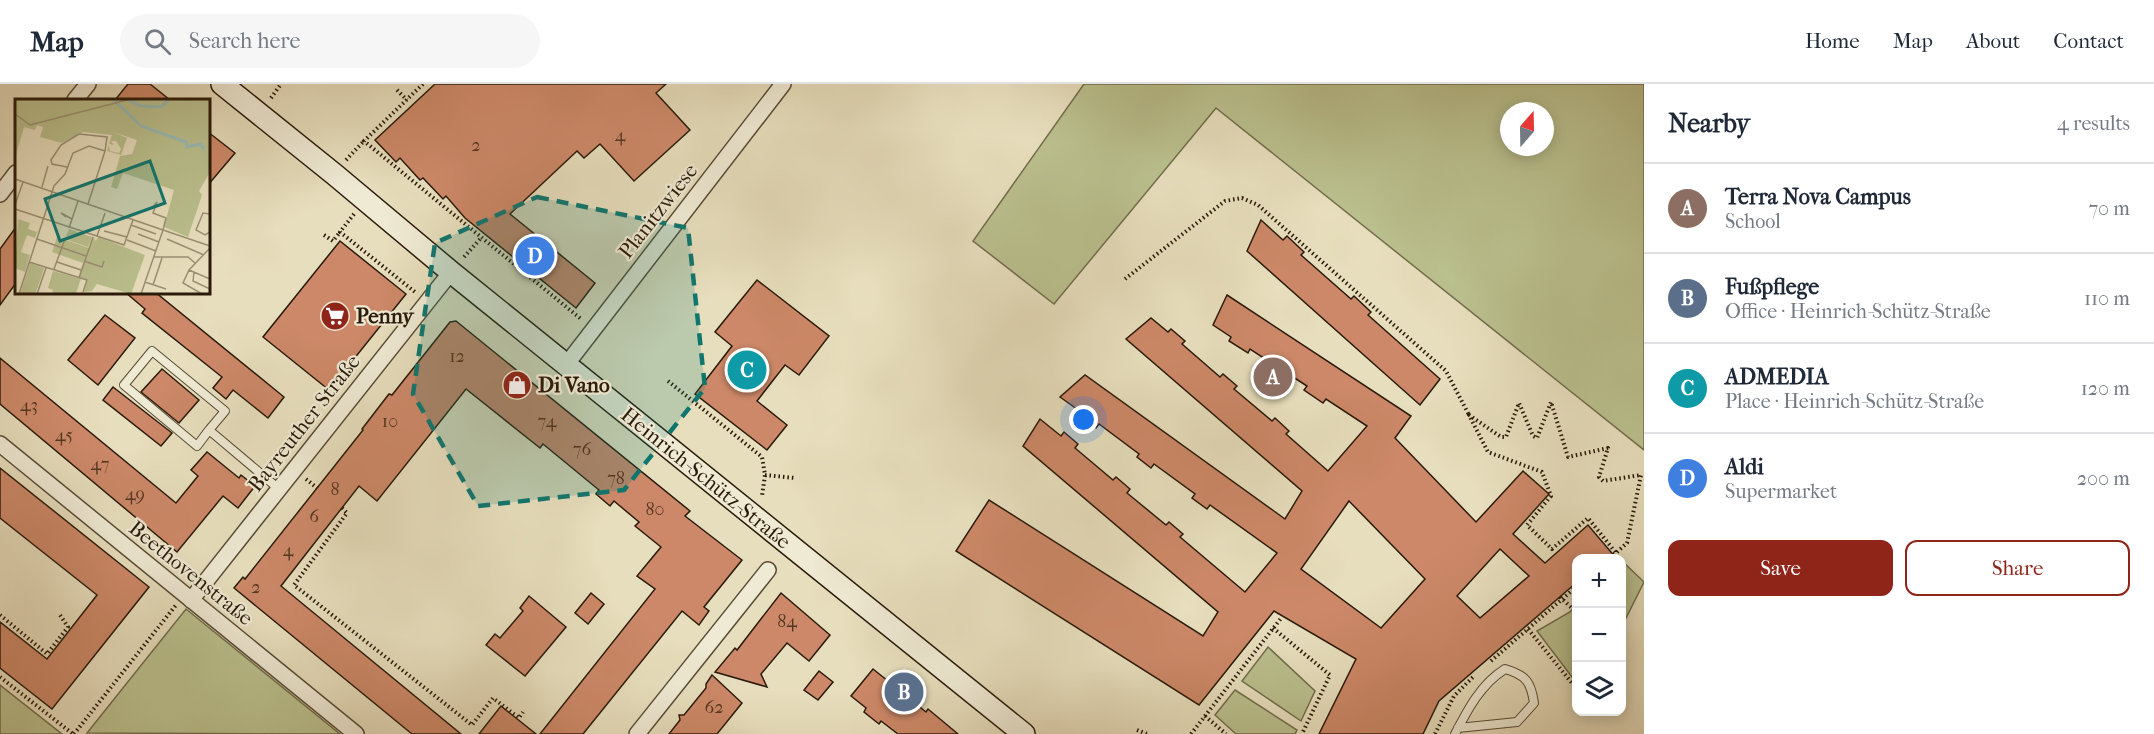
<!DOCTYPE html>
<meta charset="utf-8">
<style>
:root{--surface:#fff;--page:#f6f6f7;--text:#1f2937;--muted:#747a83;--line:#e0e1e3;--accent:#8f2418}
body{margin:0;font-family:"IM FELL French Canon",serif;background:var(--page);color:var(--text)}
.controls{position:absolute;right:18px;bottom:18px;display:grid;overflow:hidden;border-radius:12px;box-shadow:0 3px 15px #0003}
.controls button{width:54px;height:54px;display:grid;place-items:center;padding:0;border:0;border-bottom:2px solid var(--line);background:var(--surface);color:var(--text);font:30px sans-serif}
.compass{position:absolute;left:1500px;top:18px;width:54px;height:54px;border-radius:50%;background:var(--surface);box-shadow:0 3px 15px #0003;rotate:20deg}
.you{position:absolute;left:1084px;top:336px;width:21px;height:21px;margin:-15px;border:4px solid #fff;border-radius:50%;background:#1a73e8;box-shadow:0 0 0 9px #1a73e833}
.badge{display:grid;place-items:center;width:39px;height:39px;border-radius:50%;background:var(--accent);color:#fff;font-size:20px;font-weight:700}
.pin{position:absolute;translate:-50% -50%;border:3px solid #fff;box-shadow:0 2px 6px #0006}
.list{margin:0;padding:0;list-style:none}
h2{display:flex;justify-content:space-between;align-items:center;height:78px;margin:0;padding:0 24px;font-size:26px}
h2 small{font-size:20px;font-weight:400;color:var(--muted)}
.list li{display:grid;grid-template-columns:39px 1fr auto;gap:18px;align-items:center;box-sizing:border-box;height:90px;padding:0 24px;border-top:2px solid var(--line)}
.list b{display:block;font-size:22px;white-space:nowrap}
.list p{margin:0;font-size:20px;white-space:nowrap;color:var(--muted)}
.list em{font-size:20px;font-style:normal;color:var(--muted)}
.actions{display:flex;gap:12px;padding:18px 24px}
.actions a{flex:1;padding:14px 0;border:2px solid var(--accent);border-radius:12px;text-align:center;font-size:21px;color:var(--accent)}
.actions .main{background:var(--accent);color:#fff}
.icon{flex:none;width:33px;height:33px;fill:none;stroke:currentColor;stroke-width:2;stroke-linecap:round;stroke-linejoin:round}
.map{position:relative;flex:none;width:1644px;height:650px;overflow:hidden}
header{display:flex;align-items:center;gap:36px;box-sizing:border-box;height:84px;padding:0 30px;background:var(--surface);border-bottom:2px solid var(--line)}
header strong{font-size:28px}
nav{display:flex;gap:33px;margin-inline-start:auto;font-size:21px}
.search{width:420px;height:54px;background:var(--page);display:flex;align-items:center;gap:15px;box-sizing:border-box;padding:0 21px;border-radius:33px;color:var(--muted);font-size:22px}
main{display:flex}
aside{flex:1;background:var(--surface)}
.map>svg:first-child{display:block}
.green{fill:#bac08e;stroke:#726d4c;stroke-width:1.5;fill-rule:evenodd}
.building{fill:#cc8868;stroke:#2a1a09;stroke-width:1.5;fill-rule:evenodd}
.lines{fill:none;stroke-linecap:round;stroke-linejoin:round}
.service-casing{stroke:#594b36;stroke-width:10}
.minor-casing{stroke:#594b36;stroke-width:18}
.secondary-casing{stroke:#2a1a09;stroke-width:24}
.path{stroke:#2a1a09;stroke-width:4;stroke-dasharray:1.5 3;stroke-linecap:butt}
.service{stroke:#efead4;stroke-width:8}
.minor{stroke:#efead4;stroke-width:15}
.secondary{stroke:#efead4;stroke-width:21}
.marked{fill:#0f766e;fill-opacity:0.2;stroke:#0f766e;stroke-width:4.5;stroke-dasharray:12 8;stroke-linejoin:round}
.labels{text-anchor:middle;stroke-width:4.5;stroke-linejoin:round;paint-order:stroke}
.number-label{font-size:18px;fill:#523621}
.street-label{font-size:21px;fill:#2a1a09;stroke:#efead4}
.poi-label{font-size:21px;font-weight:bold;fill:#2a1a09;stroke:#efead4;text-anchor:start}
.inset-river{fill:none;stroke:#98bbb6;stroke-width:3}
.inset-road{fill:none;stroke:#9b9075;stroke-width:1.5}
.view{fill:#0f766e;fill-opacity:0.15;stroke:#0f766e;stroke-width:3}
.inset-edge{fill:none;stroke:#2a1a09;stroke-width:3}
</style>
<header>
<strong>Map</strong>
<div class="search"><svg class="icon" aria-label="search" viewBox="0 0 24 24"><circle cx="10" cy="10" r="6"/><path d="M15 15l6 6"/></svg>Search here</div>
<nav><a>Home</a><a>Map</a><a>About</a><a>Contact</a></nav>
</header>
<main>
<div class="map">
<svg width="1644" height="650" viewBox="0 0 1644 650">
<rect width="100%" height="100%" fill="#e7debd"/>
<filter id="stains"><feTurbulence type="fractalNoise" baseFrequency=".00333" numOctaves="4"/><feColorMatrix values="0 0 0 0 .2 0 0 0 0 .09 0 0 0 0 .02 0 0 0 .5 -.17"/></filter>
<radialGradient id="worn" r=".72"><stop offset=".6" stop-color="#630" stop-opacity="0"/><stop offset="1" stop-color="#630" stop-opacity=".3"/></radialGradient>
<g class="green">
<path d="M1084,0H1644V366L1216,24L1054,220L973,157ZM1509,27H1545V63H1509Z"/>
<path d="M1622,477L1644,498L1622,542Z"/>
<path d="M1576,521V589L1572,593L1537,547L1570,528Z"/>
<path d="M186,525L340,650L87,649Z"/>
<path d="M1268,563L1315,607L1301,637L1242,597Z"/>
<path d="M0,601L62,650H0Z"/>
<path d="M1235,606L1297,646L1295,650H1236L1215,631Z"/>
</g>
<g class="building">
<path d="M128,0H150L170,16H115Z"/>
<path d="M435,0H666L656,9L690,46L634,97L600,60L584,74L577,67L510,130L595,199L576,224L465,134L446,112L443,115L423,94L420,96L400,74L396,78L375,56Z"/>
<path d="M208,48L235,69L208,101Z"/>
<path d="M1261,136L1283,156L1287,152L1304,168L1301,171L1351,215L1354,212L1371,228L1368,231L1440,295L1420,321L1247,167Z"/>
<path d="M16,143V199L0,221V165Z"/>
<path d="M340,157L406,210L329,306L263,253Z"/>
<path d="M757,196L829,252L799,291L785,281L757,317L787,341L767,366L695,310L732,262L715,248Z"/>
<path d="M125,208H155L284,313L268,334L233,306L226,315L213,304L222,293L142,229L145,225Z"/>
<path d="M1227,211L1411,332L1395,354L1476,438L1523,387L1549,410L1513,450L1545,479L1588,441L1616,474H1576V499L1439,617L1423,650H1319L1356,575L1274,527L1199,621L956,467L989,416L1203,552L1218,528L1023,362L1040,335L1061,352L1064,348L1078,360L1075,364L1113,396L1116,393L1130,405L1127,409L1166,441L1169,438L1183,450L1180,453L1245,508L1277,469L1210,421L1207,425L1192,414L1195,410L1154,380L1151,384L1137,373L1139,370L1099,340L1096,344L1078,331L1081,328L1060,313L1085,291L1285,435L1302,407L1126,255L1151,234L1168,248L1171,245L1185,257L1182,260L1220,293L1223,290L1237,302L1234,305L1272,337L1275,334L1289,347L1286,350L1328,387L1367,342L1326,315L1323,319L1304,306L1307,302L1250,265L1248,269L1229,257L1231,253L1213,241ZM1349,417L1425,495L1381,544L1301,485ZM1500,465L1529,492L1480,534L1457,512Z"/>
<path d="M105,231L135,254L98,301L68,276Z"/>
<path d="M456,237L690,427L685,432L742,476L704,523L709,527L699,541L682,527L583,650H540L655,505L637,492L661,463L635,442L639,438L614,417L610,422L596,410L599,406L543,360L540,364L466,305L377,417L359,402L281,502L461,650H412L234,504L243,493L245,495L363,346L362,345L389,310L392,311L450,238Z"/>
<path d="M0,274L176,419L198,392L191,386L207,368L239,394L241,391L255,402L238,424L223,412L177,468L0,320Z"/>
<path d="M162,285L199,316L179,339L141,308Z"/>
<path d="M113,303L172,349L161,362L103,316Z"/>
<path d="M0,384L149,503L52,625L0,584V538L47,575L97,511L0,434Z"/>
<path d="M591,509L604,520L588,540L575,529Z"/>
<path d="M781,509L830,551L809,577L787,559L761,590L767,603L715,588L735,564L737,566Z"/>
<path d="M529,512L566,543L525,592L486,561L495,550L500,554L523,527L520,524Z"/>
<path d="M873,585L888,597L890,594L901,603L899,606L926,628L928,625L958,650H898L881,637L879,640L864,628L866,624L851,612Z"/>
<path d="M819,587L833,598L818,616L804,606Z"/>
<path d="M712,591L742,619L717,650H669L680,636L679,631H684L706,604V600Z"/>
<path d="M501,622L536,650H479Z"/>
</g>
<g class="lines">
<g class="service-casing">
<g id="service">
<path d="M209,346L197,362L124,301L152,267L225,327L209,346L279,405"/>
<path d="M1455,650C1468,625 1481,600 1505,585C1526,591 1531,598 1534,619L1517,638L1458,644"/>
</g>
</g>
<g class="minor-casing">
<g id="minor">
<path d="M75,16L88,0"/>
<path d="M0,110L16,89"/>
<path d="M566,281L783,0"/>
<path d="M0,360L356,650"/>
<path d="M191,516L451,188"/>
<path d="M637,650L768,486"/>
</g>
</g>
<g class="secondary-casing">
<path id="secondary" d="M222,0L334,90L451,188L1024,650"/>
</g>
<g class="path">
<path d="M423,0L364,57L581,235"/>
<path d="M397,6L407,16"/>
<path d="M271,14L281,0"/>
<path d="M346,76L364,57"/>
<path d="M354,130L340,148L415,208"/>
<path d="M324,151L333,157L340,148"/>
<path d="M464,173L481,154"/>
<path d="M1125,195L1225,117L1242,114L1258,121L1446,287L1469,331"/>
<path d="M668,297L762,373L765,391L762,412"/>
<path d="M765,391L795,394"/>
<path d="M306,395L317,404"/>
<path d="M342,424L347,429L294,501L472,641L493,614L519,634L523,628"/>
<path d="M1610,474L1616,469L1588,434L1552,465L1527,441L1551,412L1542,388L1488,368L1469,331L1501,353H1506L1519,319L1533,352L1537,354L1551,318L1568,373L1608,364L1599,393L1603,397L1641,391L1627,459L1616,469"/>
<path d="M1560,513L1573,525"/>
<path d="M0,531L47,570L68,543L60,531"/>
<path d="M1273,544L1330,591L1302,650"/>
<path d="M1528,545L1576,604"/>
<path d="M1491,577L1576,503"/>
<path d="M0,593L73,650"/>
<path d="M1205,632L1226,650"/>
<path d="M1137,646L1147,650"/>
<path d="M74,650L176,521"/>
<path d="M1191,650L1282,533"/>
<path d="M1435,650L1454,612L1474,592"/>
</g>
<use href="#service" class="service"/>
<use href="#minor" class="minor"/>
<use href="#secondary" class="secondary"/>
</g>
<path class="marked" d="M537,113L688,144L705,304L624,406L478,422L413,310L435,159Z"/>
<defs>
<g id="supermarket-disc" transform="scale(1.5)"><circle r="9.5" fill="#8f2418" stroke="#efead4"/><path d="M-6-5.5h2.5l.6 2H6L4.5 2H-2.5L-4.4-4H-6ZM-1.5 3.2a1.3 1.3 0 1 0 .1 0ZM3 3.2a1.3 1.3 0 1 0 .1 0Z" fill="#fff"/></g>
<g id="shop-disc" transform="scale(1.5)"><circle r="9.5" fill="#8f2418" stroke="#efead4"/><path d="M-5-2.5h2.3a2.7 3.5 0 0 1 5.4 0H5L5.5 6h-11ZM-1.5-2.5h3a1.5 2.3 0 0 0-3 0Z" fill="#fff"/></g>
</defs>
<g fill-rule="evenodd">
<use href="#supermarket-disc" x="335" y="232"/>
<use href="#shop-disc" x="517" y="301"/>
</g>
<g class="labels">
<g class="number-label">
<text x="620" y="57">4</text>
<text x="476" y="67">2</text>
<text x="457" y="278">12</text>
<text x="29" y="327">43</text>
<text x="390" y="343">10</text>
<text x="547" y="343">74</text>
<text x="64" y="357">45</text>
<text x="582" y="371">76</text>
<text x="100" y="386">47</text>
<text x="616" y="400">78</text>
<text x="335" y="411">8</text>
<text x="135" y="416">49</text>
<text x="655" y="431">80</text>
<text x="314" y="438">6</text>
<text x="288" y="472">4</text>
<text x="256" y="509">2</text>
<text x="787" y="543">84</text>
<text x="714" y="629">62</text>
</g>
<g class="street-label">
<text transform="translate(658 127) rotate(-52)" y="7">Planitzwiese</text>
<text transform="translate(304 339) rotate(-52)" y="7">Bayreuther Straße</text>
<text transform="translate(706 394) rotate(39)" y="7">Heinrich-Schütz-Straße</text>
<text transform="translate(191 489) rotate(39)" y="7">Beethovenstraße</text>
</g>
<g class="poi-label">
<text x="356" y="239">Penny</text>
<text x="538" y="308">Di Vano</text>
</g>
</g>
<g transform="translate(15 15)">
<rect width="195" height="195" fill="#e7debd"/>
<path d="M0,0H195V73L184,92L187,96L173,138L149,128L159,91L108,74L102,90L96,88L105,57L117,55L122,41L98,33L112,39L106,56L92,52L94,46L95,52L104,54L106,50L101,42H96L99,46L94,45L97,36L68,33L47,44L25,38L28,28L22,26L20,31L9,28L0,59ZM3,120L15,124L13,130L22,133L20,139L12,136L6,153L15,156L10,173L0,169ZM54,130L77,138L73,148L50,140ZM42,138L74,149L78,138L81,142L83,138L130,156L116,195L82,185L77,192L69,193L72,181L66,179L61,195H37L38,191L33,189L38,172L63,179L68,164L37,153ZM15,164L29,169L25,182L20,195H5Z" fill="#bac08e"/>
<path class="inset-river" d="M98,0L126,27L171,43L172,48L185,45L189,50M113,1L126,7L146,8L155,0"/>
<path class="inset-road" d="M0,15L15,26L116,0M52,68L37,65L36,61L46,46L64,35L92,38L90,52M0,80L148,131L126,195M27,88L33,67M0,106L8,83M138,108L142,103L138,114L151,119L148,131L195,147M0,110L109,146L118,121M195,115L188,114L181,131L190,136L195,133M51,118L46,114L57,120M116,126L141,135M54,129L63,102M89,132L112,138M123,135L144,143M82,137L90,114M22,140L71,157M152,140L189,156M112,141L141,152M139,158H173L180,164M69,162L87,168L89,162M14,163L72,181L68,193M42,163L66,171M39,170L50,140M174,171L195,180M179,173L178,182L195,190M64,179L78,138M130,183L151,190M138,186L147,159M4,195L39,87L50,75L58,54L74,47L90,52L73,105M22,195L31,169M187,195L168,184L174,171L195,149"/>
<path class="view" d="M135,62L150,104L45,142L30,100Z"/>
<rect width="195" height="195" class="inset-edge"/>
</g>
<rect width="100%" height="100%" filter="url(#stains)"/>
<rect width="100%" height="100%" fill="url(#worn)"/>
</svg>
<div class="controls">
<button>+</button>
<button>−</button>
<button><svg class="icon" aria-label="layers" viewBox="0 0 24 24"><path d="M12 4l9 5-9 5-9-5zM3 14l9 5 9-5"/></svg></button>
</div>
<svg class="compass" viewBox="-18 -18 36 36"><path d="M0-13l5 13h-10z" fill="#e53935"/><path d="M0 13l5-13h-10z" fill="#747a83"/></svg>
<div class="you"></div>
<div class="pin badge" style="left:1273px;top:293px;background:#8d6e63">A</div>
<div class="pin badge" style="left:904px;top:608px;background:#5c6f8a">B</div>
<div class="pin badge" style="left:747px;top:286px;background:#0f9aa8">C</div>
<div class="pin badge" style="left:535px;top:172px;background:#3f7fe0">D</div>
</div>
<aside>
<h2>Nearby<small>4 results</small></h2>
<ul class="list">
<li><span class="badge" style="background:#8d6e63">A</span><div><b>Terra Nova Campus</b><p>School</p></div><em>70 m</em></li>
<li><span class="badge" style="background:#5c6f8a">B</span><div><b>Fußpflege</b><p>Office · Heinrich-Schütz-Straße</p></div><em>110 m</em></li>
<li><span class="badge" style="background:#0f9aa8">C</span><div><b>ADMEDIA</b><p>Place · Heinrich-Schütz-Straße</p></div><em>120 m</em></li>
<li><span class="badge" style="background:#3f7fe0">D</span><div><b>Aldi</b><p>Supermarket</p></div><em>200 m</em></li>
</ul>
<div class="actions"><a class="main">Save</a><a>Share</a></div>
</aside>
</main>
